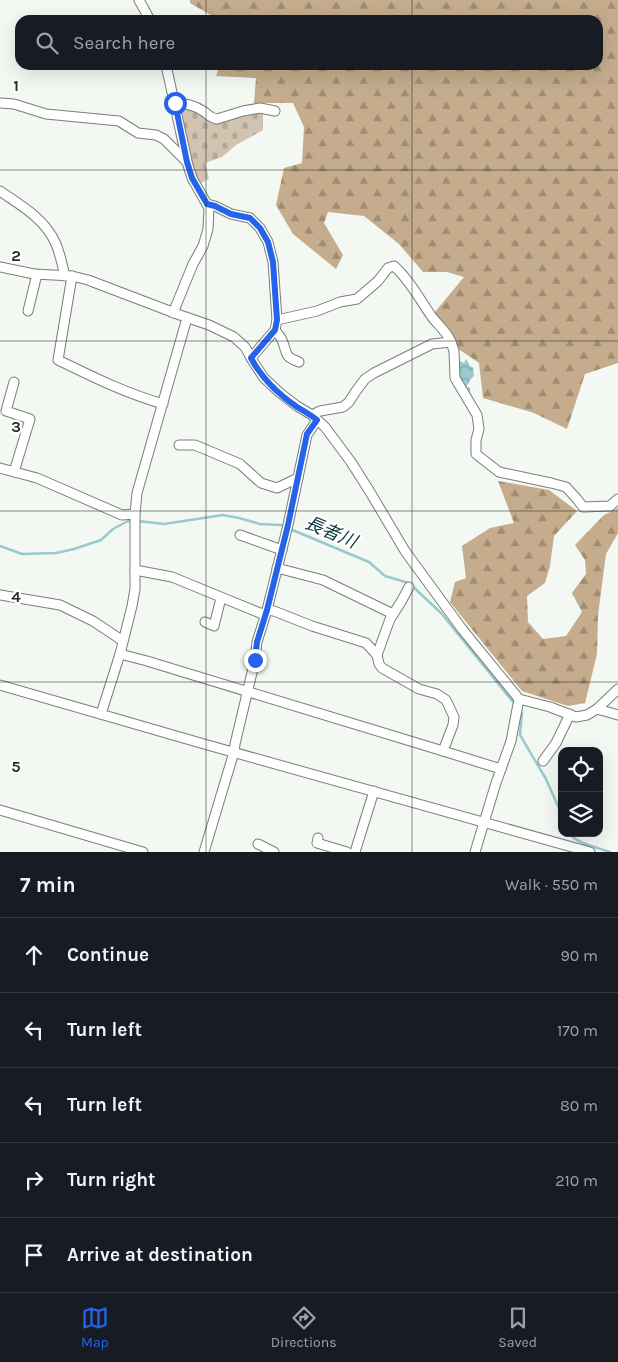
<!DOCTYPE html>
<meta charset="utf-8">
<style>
:root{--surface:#171b24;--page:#20242c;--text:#f1f3f6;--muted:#9ea1a6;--line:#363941;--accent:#2563eb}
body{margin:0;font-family:Karla,"Noto Sans JP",sans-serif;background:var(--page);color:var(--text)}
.controls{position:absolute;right:15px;bottom:15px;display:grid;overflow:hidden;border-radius:10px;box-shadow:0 5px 20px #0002}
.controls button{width:45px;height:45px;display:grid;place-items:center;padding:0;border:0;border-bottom:1px solid var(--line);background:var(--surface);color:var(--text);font:25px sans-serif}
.stop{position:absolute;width:15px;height:15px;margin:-11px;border:4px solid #2563eb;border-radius:50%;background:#fff}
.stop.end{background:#2563eb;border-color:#fff;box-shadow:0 1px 5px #0008}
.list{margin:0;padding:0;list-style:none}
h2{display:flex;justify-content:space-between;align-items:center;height:65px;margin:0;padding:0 20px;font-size:21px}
h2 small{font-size:16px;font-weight:400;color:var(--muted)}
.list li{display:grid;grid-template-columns:32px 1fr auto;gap:15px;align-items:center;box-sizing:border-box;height:75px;padding:0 20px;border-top:1px solid var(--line)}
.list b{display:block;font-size:19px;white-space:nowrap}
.list em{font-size:16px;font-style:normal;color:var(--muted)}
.icon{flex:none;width:28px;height:28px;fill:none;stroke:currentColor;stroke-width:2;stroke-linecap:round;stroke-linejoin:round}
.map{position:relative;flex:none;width:618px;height:852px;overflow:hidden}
.search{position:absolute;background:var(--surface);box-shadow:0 5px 20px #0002;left:15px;right:15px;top:15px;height:55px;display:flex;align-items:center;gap:12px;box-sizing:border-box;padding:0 18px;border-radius:15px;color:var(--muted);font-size:19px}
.sheet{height:440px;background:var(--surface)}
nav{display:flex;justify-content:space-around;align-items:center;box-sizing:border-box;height:70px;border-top:1px solid var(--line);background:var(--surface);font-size:14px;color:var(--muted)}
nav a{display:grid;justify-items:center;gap:2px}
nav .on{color:var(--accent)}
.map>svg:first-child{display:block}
.forest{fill:url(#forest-firs)}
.cemetery{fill:url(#cemetery-stones)}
.water{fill:url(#water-waves)}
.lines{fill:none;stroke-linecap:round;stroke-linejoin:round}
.stream{stroke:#98c9d1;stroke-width:2.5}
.minor-casing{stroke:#797e78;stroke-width:11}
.minor{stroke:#fff;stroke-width:9}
.route{stroke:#2563eb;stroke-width:6}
.grid{fill:none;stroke:#2b2d2b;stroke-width:1;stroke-opacity:0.55}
.labels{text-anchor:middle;stroke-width:4.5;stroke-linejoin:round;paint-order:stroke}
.water-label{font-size:18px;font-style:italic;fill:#07373e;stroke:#fff}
.grid-label{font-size:16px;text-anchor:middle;font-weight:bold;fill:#2b2d2b;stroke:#fff;stroke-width:4.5;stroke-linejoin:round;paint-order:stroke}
</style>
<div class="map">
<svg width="618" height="852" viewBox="0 0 618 852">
<defs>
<pattern id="forest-firs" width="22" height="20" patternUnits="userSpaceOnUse" patternTransform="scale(1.25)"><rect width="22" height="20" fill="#c4ac8c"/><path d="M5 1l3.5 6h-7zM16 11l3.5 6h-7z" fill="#9f8c73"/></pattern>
<pattern id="cemetery-stones" width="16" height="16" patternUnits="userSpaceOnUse" patternTransform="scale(1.25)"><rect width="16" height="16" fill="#d1c3af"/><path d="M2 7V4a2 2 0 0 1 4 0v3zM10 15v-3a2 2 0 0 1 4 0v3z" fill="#b4a897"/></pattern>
<pattern id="water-waves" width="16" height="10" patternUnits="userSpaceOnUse" patternTransform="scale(1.25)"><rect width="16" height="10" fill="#98c9d1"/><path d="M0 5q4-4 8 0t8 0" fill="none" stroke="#7ca4aa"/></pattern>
</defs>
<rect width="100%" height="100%" fill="#f3f8f2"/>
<g class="forest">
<path d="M190,0H618V363L585,374L567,429L534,413L483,398L479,363L457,348L435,312L464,277L447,272H423L399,244L364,216L328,212L324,223L343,255L336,269L293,234L276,205L284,168L302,163L304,127L293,103H254L256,78L216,76L220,65H598V20H219L190,3Z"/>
<path d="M498,481L549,490L577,511L554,536L550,566L545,583L527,596L528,622L543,639L566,636L582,612L572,593L586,574L585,560L575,545L604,515L618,508V533L606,554L598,615L597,654L585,703L568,706L522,691L450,602L455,582L466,578L462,546L490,528L514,523Z"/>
</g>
<path class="cemetery" d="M179,104L187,105L213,122L246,113L263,112V130L236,145L222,157L205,163L209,179L201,183L195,176Z"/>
<path class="water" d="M457,356L459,358L460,361L464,363L466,359L470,366L474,368L473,370L474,376L470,380L469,383L467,385V388L470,387V392L469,393L457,376Z"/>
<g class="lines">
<g class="stream">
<path d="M138,521L164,524L223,515L239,518L260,524L282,525L285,527"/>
<path d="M290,529L369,562L385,576L409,583L441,613L513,702"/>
<path d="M0,546L22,554L56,553L74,549L101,540L113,529L128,521H133"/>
<path d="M522,713L520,735L546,779L562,815"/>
<path d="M569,833C575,843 599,848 610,852"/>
</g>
<g class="minor-casing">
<g id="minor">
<path d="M139,0L150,20"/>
<path d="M166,65L187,161"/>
<path d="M0,103L14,104L46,114L119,121L138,133L156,135L164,139L187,162L192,178L209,208L208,229L203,246L193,264L173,313"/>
<path d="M175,103C185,103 194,105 203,111C208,114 210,118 217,119L243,111L260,108L275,111"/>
<path d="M0,191C20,205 44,218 55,242C60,252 62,265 65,276"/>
<path d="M207,204L215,206L231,214L250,218L260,228L268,242L273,262L277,320L275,330L251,358"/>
<path d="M0,267L34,274L72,276L88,280L180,315L209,325L234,337L245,347L254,363L264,378L280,393L297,406L312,415L325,427L351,462L370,492L405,551L462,629L519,699L550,707L576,717L587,715L597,709L618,715"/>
<path d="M72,276L58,360C93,377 125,393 163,404"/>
<path d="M28,311L37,274"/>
<path d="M277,320L317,311L340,302L357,299L378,281L388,268L394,266C410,280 420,300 432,317C439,326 447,332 451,342"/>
<path d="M275,330C277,333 281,337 282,340C288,354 283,356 299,362"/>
<path d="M14,382L6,411L30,419L14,472"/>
<path d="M312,415L320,411L343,407L349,402L356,391L365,379L374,373L432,344L451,342L454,351L455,378L477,415L479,429L476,440V454L499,472L551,483L566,487L577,499L583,507L610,506L618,499"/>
<path d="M179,445H195L240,464L261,483L277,488L298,478"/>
<path d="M0,468L37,478L122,515L135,514"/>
<path d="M240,535L282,550"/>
<path d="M277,568L323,580L393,614"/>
<path d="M135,570L172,577L265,615"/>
<path d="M0,595L60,605L93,621L123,641"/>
<path d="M267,610L274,611L312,626L366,643L377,655L379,664L382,668L419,689L437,694L446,700L454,717L453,725L443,751L501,769"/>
<path d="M205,622L214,626L221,598"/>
<path d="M120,654L147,661L443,751"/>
<path d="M377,655L390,619L401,602L409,587"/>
<path d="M0,685L204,744L590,852"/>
<path d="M597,709L618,689"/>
<path d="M101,714L120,654L132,606L135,589V514L137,493L187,318"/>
<path d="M543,761L556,743L570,714"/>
<path d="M0,810L143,852"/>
<path d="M318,838L317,843L347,852"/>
<path d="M258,844L274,852"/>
<path d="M204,852L234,752L235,744L255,660L257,642L267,610L288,525L307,435L317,420"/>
<path d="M355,852L374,791"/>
<path d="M475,852L496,783L511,741L519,699"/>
</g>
</g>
<use href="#minor" class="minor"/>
</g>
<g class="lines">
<path class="route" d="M175,103L187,162L192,178L207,204L215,206L231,214L250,218L260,228L268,242L273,262L277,320L275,330L251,358C261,377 278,394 297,407C304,411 311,415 317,420L307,434L288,525L267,610L257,642L255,660"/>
</g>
<path class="grid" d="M206,0V20M412,0V20M206,65V852M412,65V852M0,170H618M0,341H618M0,511H618M0,682H618"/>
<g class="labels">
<g class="water-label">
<text transform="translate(331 532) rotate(23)" y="6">長者川</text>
</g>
</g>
<g class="grid-label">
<text x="16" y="91">1</text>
<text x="16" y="261">2</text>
<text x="16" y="432">3</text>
<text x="16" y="602">4</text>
<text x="16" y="772">5</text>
</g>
</svg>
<div class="controls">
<button><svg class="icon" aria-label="locate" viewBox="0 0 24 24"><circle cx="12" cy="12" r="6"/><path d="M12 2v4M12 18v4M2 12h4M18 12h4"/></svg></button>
<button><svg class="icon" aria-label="layers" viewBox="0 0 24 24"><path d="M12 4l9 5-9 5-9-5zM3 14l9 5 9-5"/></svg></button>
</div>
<div class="stop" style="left:175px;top:103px"></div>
<div class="stop end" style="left:255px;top:660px"></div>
<div class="search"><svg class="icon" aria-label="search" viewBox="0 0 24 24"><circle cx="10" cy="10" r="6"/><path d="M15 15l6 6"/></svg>Search here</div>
</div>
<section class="sheet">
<h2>7 min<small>Walk · 550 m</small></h2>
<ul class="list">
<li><svg class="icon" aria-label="ahead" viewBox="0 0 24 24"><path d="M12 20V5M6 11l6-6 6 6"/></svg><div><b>Continue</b></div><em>90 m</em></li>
<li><svg class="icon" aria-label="left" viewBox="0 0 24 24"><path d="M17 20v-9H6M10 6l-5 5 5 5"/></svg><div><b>Turn left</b></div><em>170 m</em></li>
<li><svg class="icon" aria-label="left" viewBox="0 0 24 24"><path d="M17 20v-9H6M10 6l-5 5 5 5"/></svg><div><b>Turn left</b></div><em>80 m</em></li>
<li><svg class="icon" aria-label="right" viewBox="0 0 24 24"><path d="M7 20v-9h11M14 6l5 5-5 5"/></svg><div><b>Turn right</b></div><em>210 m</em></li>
<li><svg class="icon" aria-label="arrive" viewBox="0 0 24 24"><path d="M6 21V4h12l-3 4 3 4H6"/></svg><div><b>Arrive at destination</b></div></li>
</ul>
</section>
<nav>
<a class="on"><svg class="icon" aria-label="map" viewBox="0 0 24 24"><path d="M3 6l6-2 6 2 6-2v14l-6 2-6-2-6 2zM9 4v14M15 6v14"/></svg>Map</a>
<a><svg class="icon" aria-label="directions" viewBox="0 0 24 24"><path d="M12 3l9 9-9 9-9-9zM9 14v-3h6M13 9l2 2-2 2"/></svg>Directions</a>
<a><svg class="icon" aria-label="saved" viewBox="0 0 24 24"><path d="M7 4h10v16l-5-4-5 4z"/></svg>Saved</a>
</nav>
